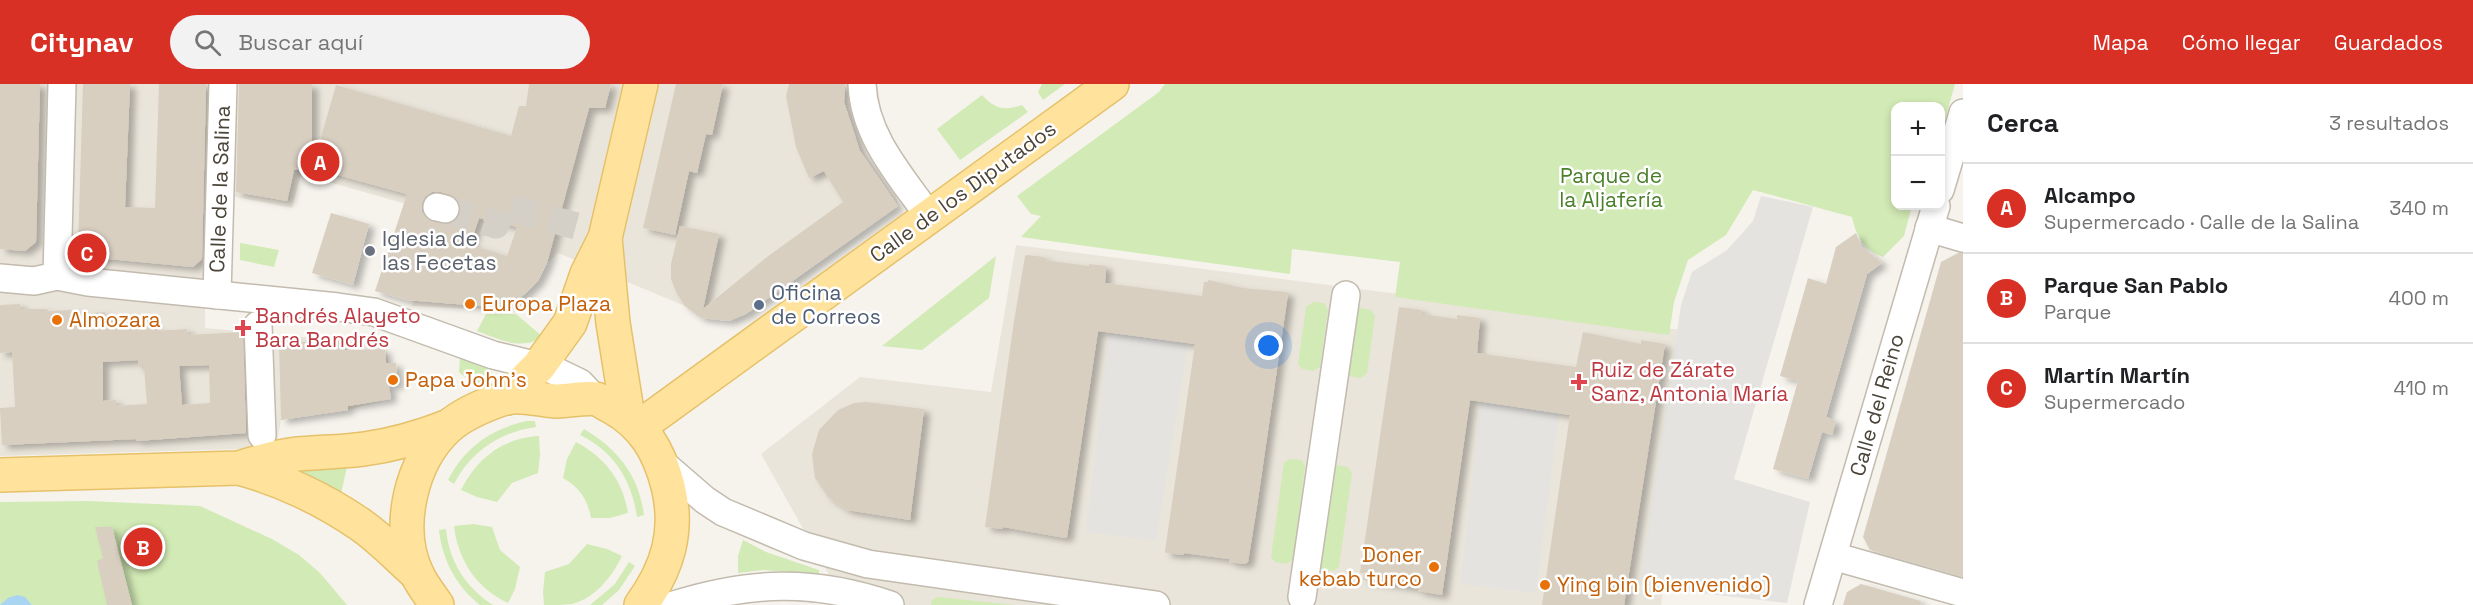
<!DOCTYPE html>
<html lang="es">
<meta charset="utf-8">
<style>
:root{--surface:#fff;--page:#f2f2f2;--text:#202124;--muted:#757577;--line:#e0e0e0;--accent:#d93025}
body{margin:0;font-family:"Space Grotesk",sans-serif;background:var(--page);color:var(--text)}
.controls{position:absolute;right:18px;top:18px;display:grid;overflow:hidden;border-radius:12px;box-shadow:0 3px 9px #0003}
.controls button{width:54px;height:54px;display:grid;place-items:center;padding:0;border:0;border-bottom:2px solid var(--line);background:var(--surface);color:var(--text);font:30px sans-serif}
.you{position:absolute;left:1269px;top:262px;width:21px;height:21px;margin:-15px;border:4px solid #fff;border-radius:50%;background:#1a73e8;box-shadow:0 0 0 9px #1a73e833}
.badge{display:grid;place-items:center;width:39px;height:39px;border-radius:50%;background:var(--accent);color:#fff;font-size:20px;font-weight:700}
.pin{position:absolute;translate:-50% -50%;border:3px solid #fff;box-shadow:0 2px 6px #0006}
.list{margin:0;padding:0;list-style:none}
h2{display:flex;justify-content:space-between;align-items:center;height:78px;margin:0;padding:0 24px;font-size:26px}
h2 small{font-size:20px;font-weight:400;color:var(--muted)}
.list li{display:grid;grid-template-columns:39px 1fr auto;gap:18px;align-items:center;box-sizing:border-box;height:90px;padding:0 24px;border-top:2px solid var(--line)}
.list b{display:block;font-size:22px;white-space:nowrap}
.list p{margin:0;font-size:20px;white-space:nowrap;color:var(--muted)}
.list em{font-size:20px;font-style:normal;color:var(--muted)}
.icon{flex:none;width:33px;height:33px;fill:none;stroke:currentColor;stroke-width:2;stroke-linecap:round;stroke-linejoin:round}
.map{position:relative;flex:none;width:1963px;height:521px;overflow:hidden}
header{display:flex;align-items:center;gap:36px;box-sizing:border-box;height:84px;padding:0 30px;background:var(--accent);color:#fff}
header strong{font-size:28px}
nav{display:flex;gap:33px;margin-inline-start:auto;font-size:21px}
.search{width:420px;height:54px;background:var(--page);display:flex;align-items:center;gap:15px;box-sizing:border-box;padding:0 21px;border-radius:33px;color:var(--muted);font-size:22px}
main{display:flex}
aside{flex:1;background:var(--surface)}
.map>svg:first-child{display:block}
.residential{fill:#eae5da}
.green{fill:#d2eab5}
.parking{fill:#e5e3e0}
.water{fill:#a9d4f2}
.building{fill:#d8cfc1;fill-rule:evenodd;filter:url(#shadow)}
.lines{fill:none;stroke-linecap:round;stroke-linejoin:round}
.minor-tunnel{stroke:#d4d0c8;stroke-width:27;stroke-dasharray:27 14;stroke-linecap:butt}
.minor-casing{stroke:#c2bbae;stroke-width:30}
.major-casing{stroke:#e6c16a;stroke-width:36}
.minor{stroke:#fff;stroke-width:27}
.major{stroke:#ffe39c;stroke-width:33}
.worship-dot{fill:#6b7280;stroke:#fff;stroke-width:2}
.food-dot{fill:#e8710a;stroke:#fff;stroke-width:2}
.service-dot{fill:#5c6f8a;stroke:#fff;stroke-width:2}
.health-dot{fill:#e0444e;stroke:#fff;stroke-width:2}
.labels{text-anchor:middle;stroke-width:5;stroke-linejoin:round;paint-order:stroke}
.park-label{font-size:21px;fill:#4a7f2a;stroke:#fff}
.street-label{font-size:21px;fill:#4b4439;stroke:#fff}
.worship-label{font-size:21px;fill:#5b616d;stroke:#fff;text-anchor:start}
.service-label{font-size:21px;fill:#4e5e75;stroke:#fff;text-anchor:start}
.food-label{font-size:21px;fill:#c56008;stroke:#fff;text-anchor:start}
.health-label{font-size:21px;fill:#be3a42;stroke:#fff;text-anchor:start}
</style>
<header>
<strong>Citynav</strong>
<div class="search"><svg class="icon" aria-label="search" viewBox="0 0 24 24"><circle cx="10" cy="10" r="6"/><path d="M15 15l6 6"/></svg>Buscar aquí</div>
<nav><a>Mapa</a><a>Cómo llegar</a><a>Guardados</a></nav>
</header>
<main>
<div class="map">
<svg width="1963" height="521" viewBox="0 0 1963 521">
<defs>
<filter id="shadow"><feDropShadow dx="6" dy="4" stdDeviation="3" flood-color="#0004"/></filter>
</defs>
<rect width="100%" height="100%" fill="#f6f3ec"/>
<g class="residential">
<path d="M0,0H877L898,122L746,230L729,237L698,232L685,222L558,169L496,226L412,222L437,129L301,90L292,124L205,107V244L387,261L391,315L348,326L281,336L276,364L0,372Z"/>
<path d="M1016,161L1697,248L1661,521H846L761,370L860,293L991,308Z"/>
</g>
<g class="green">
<path d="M1042,0H1065L1043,16L1038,8Z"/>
<path d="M1165,0H1955L1941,50L1940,22H1896V122H1912L1904,152L1883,173C1864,166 1856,152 1852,133L1753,106L1726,151L1688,176L1674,218L1669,251L1395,213L1400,178L1292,165L1290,190L1021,153L1041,132L1031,130L1017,112L1159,8Z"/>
<path d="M982,11C995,25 1004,27 1022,21L1028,28L960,76L937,45Z"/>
<path d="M240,159L279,166L274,183L240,176Z"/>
<path d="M996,172L989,214L922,266L882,262Z"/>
<path d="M1313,218L1324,219L1328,226L1320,283L1313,287L1302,285L1298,280L1306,223Z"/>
<path d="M1360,224L1371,226L1375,232L1367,289L1361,294L1349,292L1345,286L1354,229Z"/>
<path d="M486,230H516L543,253C521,267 498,255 477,247Z"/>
<path d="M460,272L488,283L492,289L490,299C483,302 467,296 459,288Z"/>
<path d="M526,337H535L536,343C500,348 471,367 454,400L448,396C464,364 491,345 526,337Z"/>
<path d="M584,345C618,365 639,392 644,431L637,433C632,397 614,367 580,351Z"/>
<path d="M539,352L540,371L538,389L512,399L497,418L477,413L461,406C477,374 503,354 539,352Z"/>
<path d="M576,358C604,373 623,396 628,429L610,434H591C588,416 579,403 563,394L567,375Z"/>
<path d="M1290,375L1302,376L1305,382L1293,476L1286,480L1275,478L1271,473L1284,378Z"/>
<path d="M1336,381L1348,383L1352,389L1339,483L1333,487L1321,485L1317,480L1330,385Z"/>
<path d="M347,383L341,410L291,384Z"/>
<path d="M89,417L200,422L272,455L299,471L320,489L347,521H0V418Z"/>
<path d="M473,440L492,443L500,466L520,483L515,505L508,519C476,504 458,476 454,442Z"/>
<path d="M446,445C449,477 465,503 493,521H480C457,503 442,476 439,446Z"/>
<path d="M743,456L766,468L819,486V490L763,486L738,489V472Z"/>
<path d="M587,460L607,465L622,472C612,493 595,514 572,520C564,521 553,521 544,521L543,508L545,488L569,480Z"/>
<path d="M629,478L635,482L619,506L602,521H590L615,500Z"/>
<path d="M937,513H939L1015,521H931L932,516Z"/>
</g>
<g class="parking">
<path d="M1761,112L1813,123L1734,395L1810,418L1787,519L1640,502L1681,221L1692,188L1727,166L1753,137Z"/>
<path d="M1109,248L1188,259L1156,457L1086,448Z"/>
<path d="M1481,318L1559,329L1536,509L1460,500Z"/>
</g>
<path class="water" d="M17,511L25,513L32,521H0L8,514Z"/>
<g class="building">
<path d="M0,0H40L36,158L25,167L0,165Z"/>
<path d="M83,0H130L125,123L155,124L159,0H206L202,175L193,183L87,173L78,164Z"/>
<path d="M239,0H312V84L336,1L511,52L519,22H526L529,0H611L605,24H589L547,179L538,197L525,210L506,221L493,223L406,216L375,207L407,110L312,84L294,86L287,117L236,108ZM432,108H441L456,114L460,120V128L456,136L449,140H442L426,134L422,128V120L425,113ZM479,134L517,143L507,172L470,161Z"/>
<path d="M676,0H723L712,51L706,50L697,89L689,87L675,151L643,144Z"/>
<path d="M789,0H845L844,18L860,67L898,122L746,230L729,237L701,234L685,222L676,208L671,195V180L680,142L719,150L703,225L767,173L843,118L824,87L809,94L796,63L786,12Z"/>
<path d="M331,129L369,140L353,201L312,189Z"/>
<path d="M1856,149L1862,163L1882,179L1867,190L1826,333L1836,337L1832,351L1822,348L1808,395L1773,385L1798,297L1780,292L1808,194L1826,200L1836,163Z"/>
<path d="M1958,169H1963V493L1870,466L1863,453L1941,178Z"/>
<path d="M1027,171L1044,173V176L1089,182V180L1106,182L1105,199L1202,212L1204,198H1208V196L1243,204L1287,208L1288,210L1257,422L1248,478L1245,480L1229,478V475L1184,469V471L1166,469L1165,467L1195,260L1098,247L1067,453L1065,454L1003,443V445L985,443L1014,237L1025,172Z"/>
<path d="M20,220L21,225H47L48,227L76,226L77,230L105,228V233L114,232V235L145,233L146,242L155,241V247L187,245L188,251L243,248L246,349L136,357V355L2,361L0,324L15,323L12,268L0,269V221ZM138,276L139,283H144L147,320L116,322V316L103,317V278ZM209,281L210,319L182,321L179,282Z"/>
<path d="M1399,223L1422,226L1421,230L1457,235V231L1480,234L1477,269L1576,283L1583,248L1641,260V256L1665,260L1624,521H1542L1570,331L1470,316L1442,511L1418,507V504L1363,496L1364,489H1360Z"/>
<path d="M344,256L345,266L385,265L386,279H396L398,301L389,302L391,315L348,322V326L281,336L279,259Z"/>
<path d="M866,318L924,325L910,436L847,426L828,413L815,394L812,370L819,346L838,326L854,319Z"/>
<path d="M95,443H112L132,521H107L97,477L103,474Z"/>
<path d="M1861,500L1921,517L1920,521H1843L1847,508Z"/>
</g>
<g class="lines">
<path class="minor-tunnel" d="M445,125L496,141L502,122L584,144"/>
<g class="minor-casing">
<g id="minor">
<path d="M862,0C864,52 900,91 929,132"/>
<path d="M1940,106L1963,29"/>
<path d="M437,123L445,125"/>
<path d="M1929,144L1963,154"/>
<path d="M57,192L62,0"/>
<path d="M0,194L34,197L57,192L88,198L338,223L374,228L493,271L551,285L580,299L595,315"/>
<path d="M217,211L223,0"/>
<path d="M258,241L262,351"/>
<path d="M661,378L705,416L723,428L804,462L868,480L1156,521"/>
<path d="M1833,472L1963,509"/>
<path d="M1302,513L1346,211"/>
<path d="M674,521C751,497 814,495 890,521"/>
<path d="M1818,521L1936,122"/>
</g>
</g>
<g class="major-casing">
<g id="major">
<path d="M605,154L613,239L628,333"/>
<path d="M507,314L539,282L570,239L587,190L605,154L641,0"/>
<path d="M639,343L1112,0"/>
<path d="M239,384C281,395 325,416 361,441C381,455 399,474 417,490"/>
<path d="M0,391L239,384C258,378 278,372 298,370C320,368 342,368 364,365C394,361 421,353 449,342"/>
<path d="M437,521C430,511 422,501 417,490C395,444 411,377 448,343C463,330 487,320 505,314C519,310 540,316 555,317C566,317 587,313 596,315C601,316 607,321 612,323C644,341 659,367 668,402C679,447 668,484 641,521"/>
</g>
</g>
<use href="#minor" class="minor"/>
<use href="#major" class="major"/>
</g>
<circle class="worship-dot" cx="370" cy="167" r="6"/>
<g class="food-dot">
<circle cx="470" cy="220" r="6"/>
<circle cx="57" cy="236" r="6"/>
<circle cx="393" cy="296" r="6"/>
<circle cx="1434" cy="483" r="6"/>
<circle cx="1545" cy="501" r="6"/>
</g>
<circle class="service-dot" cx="759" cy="221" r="6"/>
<g class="health-dot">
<path d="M240 235h6v6h6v6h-6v6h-6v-6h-6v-6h6z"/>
<path d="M1576 289h6v6h6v6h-6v6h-6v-6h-6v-6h6z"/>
</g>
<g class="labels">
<g class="park-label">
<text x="1611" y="99">Parque de<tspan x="1611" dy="24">la Aljafería</tspan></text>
</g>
<g class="street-label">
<text transform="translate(220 105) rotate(-88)" y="7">Calle de la Salina</text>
<text transform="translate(963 108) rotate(-36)" y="7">Calle de los Diputados</text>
<text transform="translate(1877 321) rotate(-74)" y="7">Calle del Reino</text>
</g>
<g class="worship-label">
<text x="382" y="162">Iglesia de<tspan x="382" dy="24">las Fecetas</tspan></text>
</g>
<g class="service-label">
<text x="771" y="216">Oficina<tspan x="771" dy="24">de Correos</tspan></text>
</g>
<g class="food-label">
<text x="482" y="227">Europa Plaza</text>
<text x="69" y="243">Almozara</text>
<text x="405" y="303">Papa John's</text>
<text x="1422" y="478" text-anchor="end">Doner<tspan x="1422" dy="24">kebab turco</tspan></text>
<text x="1557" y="508">Ying bin (bienvenido)</text>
</g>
<g class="health-label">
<text x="255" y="239">Bandrés Alayeto<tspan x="255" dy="24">Bara Bandrés</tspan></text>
<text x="1591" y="293">Ruiz de Zárate<tspan x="1591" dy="24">Sanz, Antonia María</tspan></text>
</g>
</g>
</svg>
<div class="controls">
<button>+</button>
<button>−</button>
</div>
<div class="you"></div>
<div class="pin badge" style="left:320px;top:78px">A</div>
<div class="pin badge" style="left:143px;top:463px">B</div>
<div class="pin badge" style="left:87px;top:169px">C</div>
</div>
<aside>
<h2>Cerca<small>3 resultados</small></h2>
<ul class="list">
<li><span class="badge">A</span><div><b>Alcampo</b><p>Supermercado · Calle de la Salina</p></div><em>340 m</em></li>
<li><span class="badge">B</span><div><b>Parque San Pablo</b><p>Parque</p></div><em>400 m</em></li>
<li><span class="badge">C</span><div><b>Martín Martín</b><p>Supermercado</p></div><em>410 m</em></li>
</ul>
</aside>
</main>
